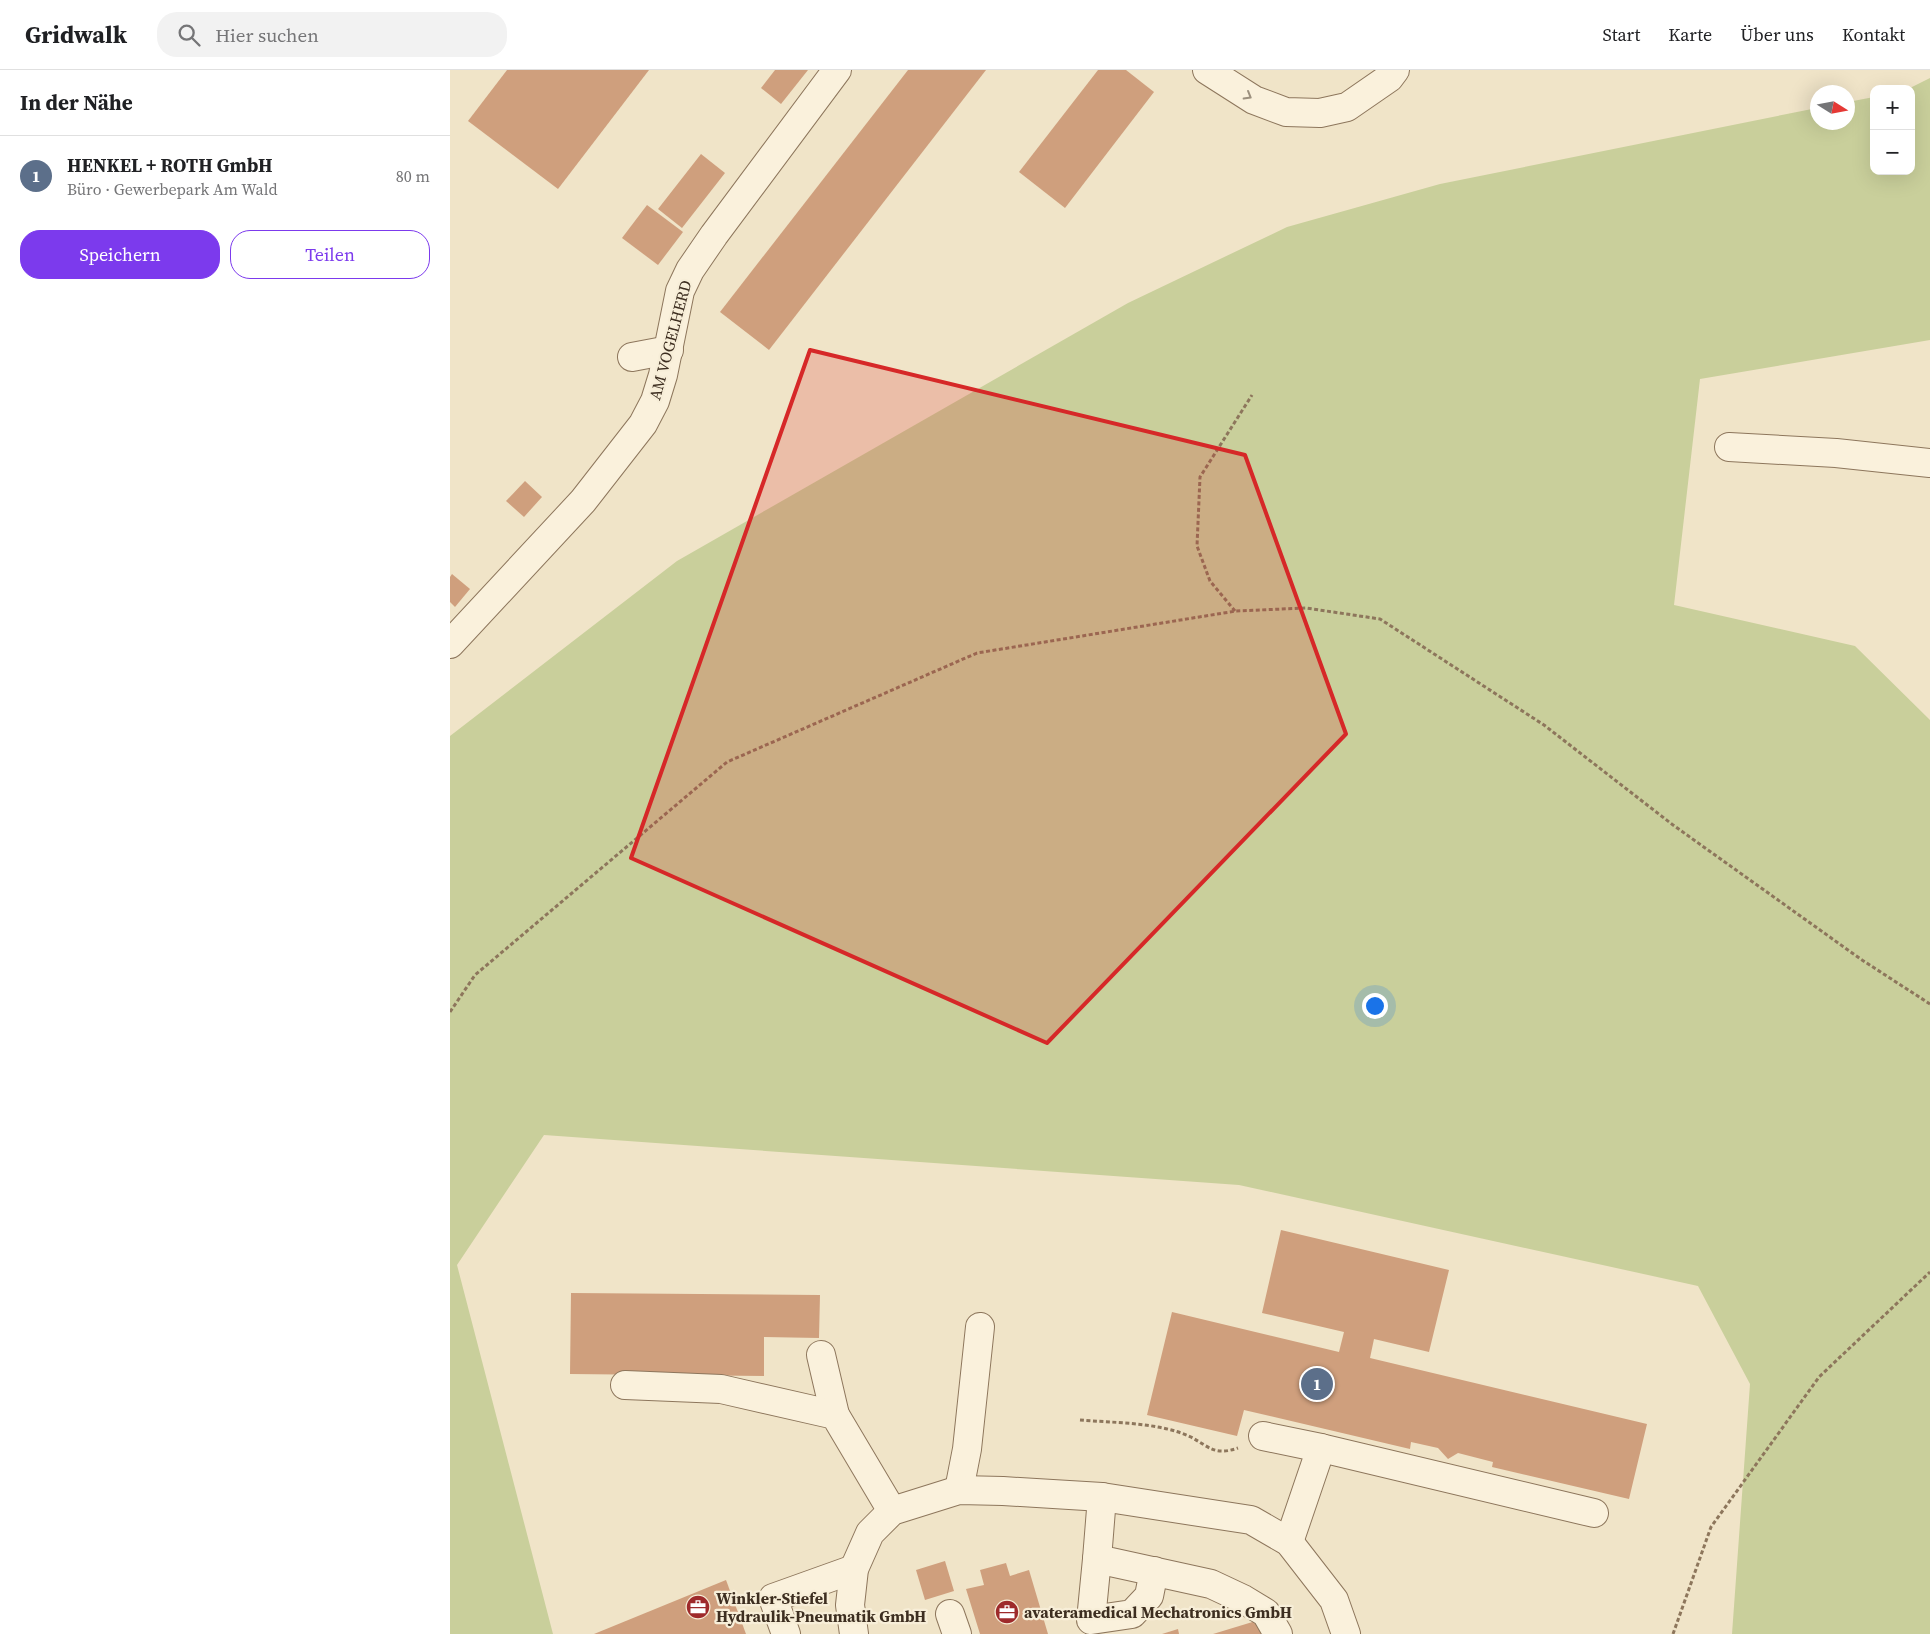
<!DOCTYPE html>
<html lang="de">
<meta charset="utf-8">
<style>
:root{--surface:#fff;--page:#f2f2f2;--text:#202124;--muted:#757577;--line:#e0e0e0;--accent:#7c3aed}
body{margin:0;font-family:"Source Serif 4",serif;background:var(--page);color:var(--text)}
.controls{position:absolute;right:15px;top:15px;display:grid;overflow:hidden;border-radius:10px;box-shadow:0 5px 20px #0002}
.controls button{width:45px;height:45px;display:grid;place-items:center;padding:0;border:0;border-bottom:1px solid var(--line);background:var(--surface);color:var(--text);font:25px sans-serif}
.compass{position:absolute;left:1360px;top:15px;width:45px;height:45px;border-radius:50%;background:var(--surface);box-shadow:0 5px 20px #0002;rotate:101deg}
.you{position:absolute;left:924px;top:935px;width:18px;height:18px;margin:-12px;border:4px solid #fff;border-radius:50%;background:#1a73e8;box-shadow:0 0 0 8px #1a73e833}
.badge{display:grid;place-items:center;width:32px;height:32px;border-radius:50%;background:var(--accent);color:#fff;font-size:16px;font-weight:700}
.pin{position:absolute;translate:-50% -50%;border:2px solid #fff;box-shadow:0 1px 5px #0006}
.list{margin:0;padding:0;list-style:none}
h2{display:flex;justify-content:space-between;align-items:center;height:65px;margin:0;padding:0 20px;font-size:21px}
h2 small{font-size:16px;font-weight:400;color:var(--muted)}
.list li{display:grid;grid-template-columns:32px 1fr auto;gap:15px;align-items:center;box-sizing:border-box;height:80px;padding:0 20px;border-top:1px solid var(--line)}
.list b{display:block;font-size:19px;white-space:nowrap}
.list p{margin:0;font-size:16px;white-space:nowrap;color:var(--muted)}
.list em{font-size:16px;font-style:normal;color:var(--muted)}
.actions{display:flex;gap:10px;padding:15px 20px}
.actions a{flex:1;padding:11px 0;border:1px solid var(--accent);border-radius:20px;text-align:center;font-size:18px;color:var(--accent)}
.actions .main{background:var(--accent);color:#fff}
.icon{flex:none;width:28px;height:28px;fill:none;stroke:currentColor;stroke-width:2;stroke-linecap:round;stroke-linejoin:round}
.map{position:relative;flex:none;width:1480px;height:1564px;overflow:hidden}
header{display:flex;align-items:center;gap:30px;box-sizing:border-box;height:70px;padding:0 25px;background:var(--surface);border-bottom:1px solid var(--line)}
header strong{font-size:24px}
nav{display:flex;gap:28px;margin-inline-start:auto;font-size:18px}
.search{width:350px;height:45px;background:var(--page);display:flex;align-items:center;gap:12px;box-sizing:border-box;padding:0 18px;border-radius:20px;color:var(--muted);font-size:19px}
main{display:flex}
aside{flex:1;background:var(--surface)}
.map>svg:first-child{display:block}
.green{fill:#c9cf9b}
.building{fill:#cf9f7d}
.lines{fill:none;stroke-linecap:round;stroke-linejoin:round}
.minor-casing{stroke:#8d765c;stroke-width:30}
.path{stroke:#8d765c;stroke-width:3;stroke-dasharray:4 2.5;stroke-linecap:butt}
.minor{stroke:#faf1dc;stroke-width:28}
.oneway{stroke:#9c907e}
.marked{fill:#d62828;fill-opacity:0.2;stroke:#d62828;stroke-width:4;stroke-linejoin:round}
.labels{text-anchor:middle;stroke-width:4.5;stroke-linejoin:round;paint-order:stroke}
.street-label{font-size:16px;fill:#3d2e20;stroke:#f7eed8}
.poi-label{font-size:16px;font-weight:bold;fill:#3d2e20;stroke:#f7eed8;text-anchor:start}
</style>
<header>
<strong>Gridwalk</strong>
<div class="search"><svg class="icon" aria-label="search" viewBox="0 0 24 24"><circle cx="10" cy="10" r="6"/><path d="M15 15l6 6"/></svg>Hier suchen</div>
<nav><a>Start</a><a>Karte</a><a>Über uns</a><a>Kontakt</a></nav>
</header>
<main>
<aside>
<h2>In der Nähe<small></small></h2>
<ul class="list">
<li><span class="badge" style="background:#5c6f8a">1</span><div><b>HENKEL + ROTH GmbH</b><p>Büro · Gewerbepark Am Wald</p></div><em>80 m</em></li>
</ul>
<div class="actions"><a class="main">Speichern</a><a>Teilen</a></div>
</aside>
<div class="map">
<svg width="1480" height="1564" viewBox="0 0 1480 1564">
<rect width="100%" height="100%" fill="#f0e4c8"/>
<path class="green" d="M1480,8V270L1250,309L1224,535L1405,576L1480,650V1564H1282L1300,1314L1248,1216L789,1115L94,1065L7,1195L103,1564H0V666L227,491L678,233L837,157L990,114L1367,38L1368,52H1398V32L1424,27V101H1461V19H1458Z"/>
<g class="building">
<path d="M57,0H199L108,119L18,51Z"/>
<path d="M325,0H358L331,34L311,18Z"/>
<path d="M458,0H536L319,280L270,242Z"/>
<path d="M648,0H676L704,22L615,138L569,102Z"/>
<path d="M251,84L275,103L232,158L208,139Z"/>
<path d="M197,135L233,162L208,195L172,168Z"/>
<path d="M75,411L92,427L74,447L56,431Z"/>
<path d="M2,504L20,519L5,537L0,532V507Z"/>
<path d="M831,1160L999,1200L979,1282L924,1269L920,1288L1197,1354L1179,1429L1042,1397L1043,1392L1008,1383L998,1389L988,1378L961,1372L960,1379L794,1340L787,1366L697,1345L722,1242L889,1282L894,1262L812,1243Z"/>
<path d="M121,1223L370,1225L369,1268L314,1267V1306L120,1304Z"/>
<path d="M495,1491L504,1521L475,1530L466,1500Z"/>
<path d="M556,1493L560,1506L579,1500L598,1564H530L516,1519L534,1515L530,1500Z"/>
<path d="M276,1510L296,1564H144Z"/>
<path d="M809,1550L813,1564H763Z"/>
<path d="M728,1559L729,1564H712Z"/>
</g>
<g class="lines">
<g class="minor-casing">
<g id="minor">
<path d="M757,0L804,30L836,42L870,43L897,37L939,8L945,0"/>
<path d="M182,287L219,280"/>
<path d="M1279,377L1386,383L1480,393"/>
<path d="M0,574L133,431L193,354L205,331L213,305L230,221L240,200L264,165L387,0"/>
<path d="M371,1285L385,1345"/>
<path d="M175,1315L271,1319L385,1345L442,1441"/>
<path d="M813,1366L871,1378"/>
<path d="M509,1420L517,1379L530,1257"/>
<path d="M652,1427L647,1489L761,1514L793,1529L816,1543L828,1564"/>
<path d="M839,1472L871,1378L1144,1443"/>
<path d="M647,1489L641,1550L682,1544L699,1526L704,1501"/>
<path d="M500,1544L507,1564"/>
<path d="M336,1564L323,1528L404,1499"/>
<path d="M404,1564L400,1535L404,1499L420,1463L442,1441L509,1420L553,1421L652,1427L801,1450L839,1472L884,1530L896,1564"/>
</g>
</g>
<g class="path">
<path d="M785,541L760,511L747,476L750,407L802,325"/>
<path d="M0,942L25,905L277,692L527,583L786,541L856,538L930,549L1094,655L1223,755L1412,890L1480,934"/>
<path d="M630,1350C664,1353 709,1352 741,1367C759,1377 765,1386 788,1378"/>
<path d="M1223,1564L1261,1457L1369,1307L1480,1202"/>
</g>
<use href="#minor" class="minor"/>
</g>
<defs><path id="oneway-chevron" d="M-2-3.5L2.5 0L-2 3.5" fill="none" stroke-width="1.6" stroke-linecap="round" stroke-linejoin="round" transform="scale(1.25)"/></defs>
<use class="oneway" href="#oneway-chevron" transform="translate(798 26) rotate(30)"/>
<path class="marked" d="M360,280L795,385L896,664L597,973L181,788Z"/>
<defs>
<g id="office-disc" transform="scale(1.25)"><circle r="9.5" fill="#9e2a2b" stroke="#f7eed8"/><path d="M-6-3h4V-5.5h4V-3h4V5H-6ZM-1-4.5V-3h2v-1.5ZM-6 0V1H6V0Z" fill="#fff"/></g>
</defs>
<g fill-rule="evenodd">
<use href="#office-disc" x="248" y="1537"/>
<use href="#office-disc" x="557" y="1542"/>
</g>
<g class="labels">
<g class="street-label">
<text transform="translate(220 270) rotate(-75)" y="6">AM VOGELHERD</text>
</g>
<g class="poi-label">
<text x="266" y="1534">Winkler-Stiefel<tspan x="266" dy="18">Hydraulik-Pneumatik GmbH</tspan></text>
<text x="574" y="1548">avateramedical Mechatronics GmbH</text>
</g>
</g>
</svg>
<div class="controls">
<button>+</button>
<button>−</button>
</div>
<svg class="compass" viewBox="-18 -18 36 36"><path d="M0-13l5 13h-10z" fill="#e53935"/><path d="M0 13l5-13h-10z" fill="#757577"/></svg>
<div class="you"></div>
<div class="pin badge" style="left:867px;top:1314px;background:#5c6f8a">1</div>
</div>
</main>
